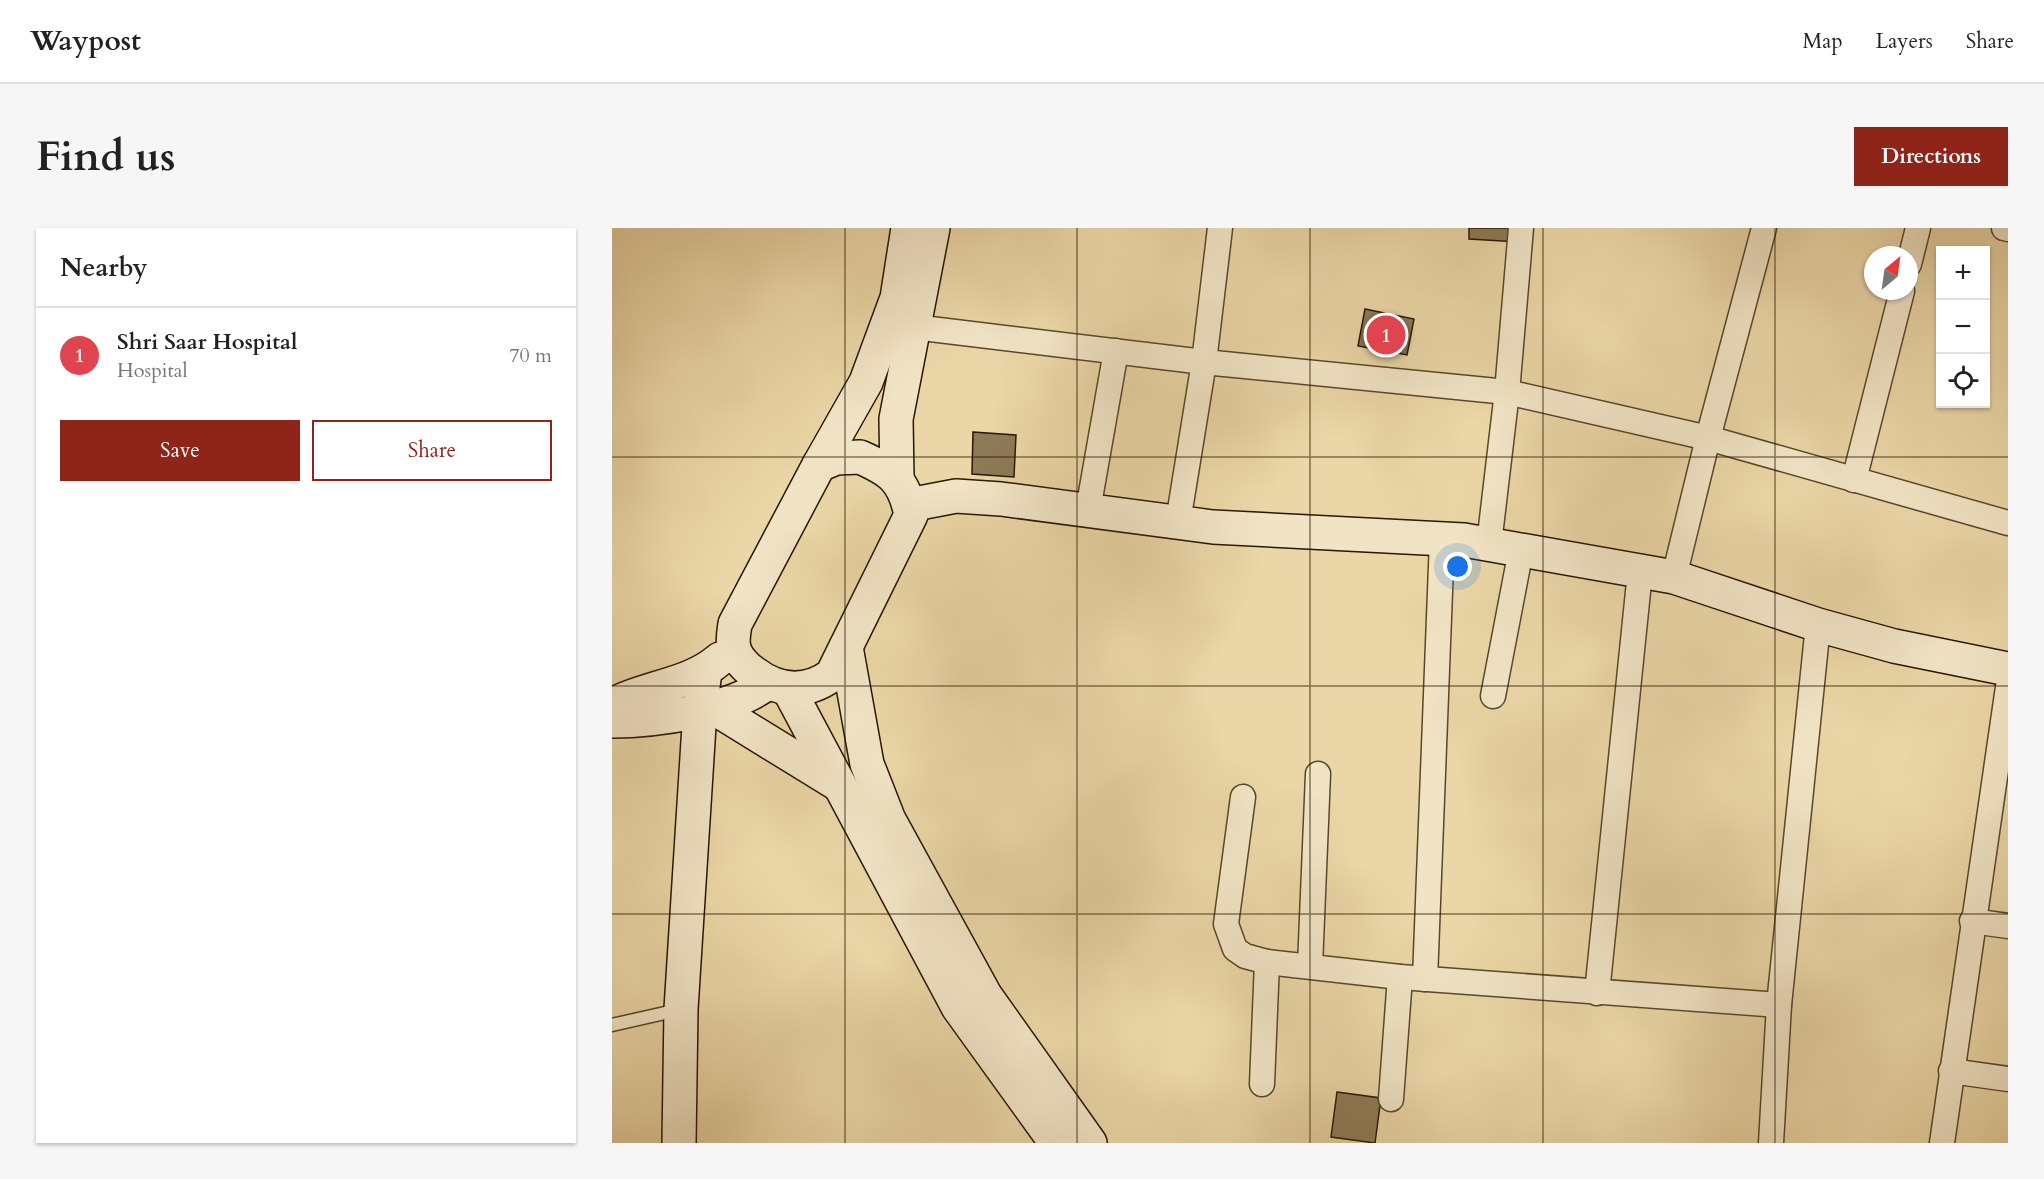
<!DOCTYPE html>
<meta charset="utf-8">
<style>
:root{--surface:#fff;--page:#f6f6f6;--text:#222;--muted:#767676;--line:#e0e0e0;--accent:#8f2418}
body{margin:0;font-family:Cardo,serif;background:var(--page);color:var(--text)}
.controls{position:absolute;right:18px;top:18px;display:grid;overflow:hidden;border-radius:0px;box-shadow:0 2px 4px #0004}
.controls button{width:54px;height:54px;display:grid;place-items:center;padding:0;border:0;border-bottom:2px solid var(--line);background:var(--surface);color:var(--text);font:30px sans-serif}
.compass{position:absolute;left:1252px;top:18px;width:54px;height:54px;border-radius:50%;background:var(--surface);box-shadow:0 2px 4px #0004;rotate:29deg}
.you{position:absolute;left:846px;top:339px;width:21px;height:21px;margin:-15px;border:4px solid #fff;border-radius:50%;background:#1a73e8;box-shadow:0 0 0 9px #1a73e833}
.badge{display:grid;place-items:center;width:39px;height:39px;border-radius:50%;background:var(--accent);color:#fff;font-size:20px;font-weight:700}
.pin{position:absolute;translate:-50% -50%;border:3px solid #fff;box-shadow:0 2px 6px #0006}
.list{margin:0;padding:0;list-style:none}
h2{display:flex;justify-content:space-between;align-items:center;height:78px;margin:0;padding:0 24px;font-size:26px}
h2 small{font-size:20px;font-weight:400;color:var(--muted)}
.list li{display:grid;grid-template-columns:39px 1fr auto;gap:18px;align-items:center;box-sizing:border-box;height:96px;padding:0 24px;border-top:2px solid var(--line)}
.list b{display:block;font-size:22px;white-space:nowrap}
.list p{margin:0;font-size:20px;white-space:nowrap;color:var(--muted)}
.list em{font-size:20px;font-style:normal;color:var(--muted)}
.actions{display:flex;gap:12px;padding:18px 24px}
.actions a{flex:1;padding:14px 0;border:2px solid var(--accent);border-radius:0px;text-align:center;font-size:21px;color:var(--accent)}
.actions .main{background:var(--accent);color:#fff}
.icon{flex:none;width:33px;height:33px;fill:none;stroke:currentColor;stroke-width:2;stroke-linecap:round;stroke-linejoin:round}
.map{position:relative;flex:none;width:1396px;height:915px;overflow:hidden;border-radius:0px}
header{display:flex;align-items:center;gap:36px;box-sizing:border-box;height:84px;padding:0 30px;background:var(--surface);border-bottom:2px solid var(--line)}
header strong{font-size:28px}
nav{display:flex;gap:33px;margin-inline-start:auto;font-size:21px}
.intro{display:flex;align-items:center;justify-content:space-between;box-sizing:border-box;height:144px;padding:0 36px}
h1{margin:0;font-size:42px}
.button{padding:15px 27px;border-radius:0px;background:var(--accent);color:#fff;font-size:21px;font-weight:700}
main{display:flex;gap:36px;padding:0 36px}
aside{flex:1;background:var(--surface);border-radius:0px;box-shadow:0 2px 4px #0004}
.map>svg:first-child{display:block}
.building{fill:#8d7a57;stroke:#281702;stroke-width:1.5}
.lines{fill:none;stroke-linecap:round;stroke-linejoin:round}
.lane-casing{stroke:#58472b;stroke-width:15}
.street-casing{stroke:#58472b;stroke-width:27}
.secondary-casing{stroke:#281702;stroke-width:36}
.lane{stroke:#f1e4c5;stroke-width:12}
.street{stroke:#f1e4c5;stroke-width:24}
.secondary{stroke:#f1e4c5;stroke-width:33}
.grid{fill:none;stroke:#281702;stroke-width:1.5;stroke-opacity:0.55}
</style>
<header>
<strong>Waypost</strong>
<nav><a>Map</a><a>Layers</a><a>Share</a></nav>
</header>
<div class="intro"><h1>Find us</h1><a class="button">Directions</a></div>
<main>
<aside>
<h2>Nearby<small></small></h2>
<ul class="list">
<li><span class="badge" style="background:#e0444e">1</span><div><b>Shri Saar Hospital</b><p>Hospital</p></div><em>70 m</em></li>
</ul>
<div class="actions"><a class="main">Save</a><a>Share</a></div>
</aside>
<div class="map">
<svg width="1396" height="915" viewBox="0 0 1396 915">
<rect width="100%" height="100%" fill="#ead6a6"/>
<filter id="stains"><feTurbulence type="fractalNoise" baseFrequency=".00333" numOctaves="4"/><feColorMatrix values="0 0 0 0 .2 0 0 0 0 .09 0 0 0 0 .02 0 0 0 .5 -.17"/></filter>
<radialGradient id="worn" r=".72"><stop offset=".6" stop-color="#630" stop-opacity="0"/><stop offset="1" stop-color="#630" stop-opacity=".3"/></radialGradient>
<g class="building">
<path d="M857,0H908L907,14L857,11Z"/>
<path d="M753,81L802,91L795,127L746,118Z"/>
<path d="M361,204L404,207L402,249L360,246Z"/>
<path d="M725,864L769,870L763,915L719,909Z"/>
</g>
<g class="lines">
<g class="lane-casing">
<path id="lane" d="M0,797L66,782"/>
</g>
<g class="street-casing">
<g id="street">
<path d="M1392,0L1396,1"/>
<path d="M1297,36L1306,0"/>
<path d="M302,99L592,134L895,164L1096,210L1396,295"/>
<path d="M1242,252L1290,63"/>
<path d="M476,282L504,123"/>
<path d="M566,294L592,134L608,0"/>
<path d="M877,316L895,164L909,0"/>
<path d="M1062,349L1096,210L1152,0"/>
<path d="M881,468L909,322"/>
<path d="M631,569L614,696L623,721L633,728L655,734L788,749L1167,777"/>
<path d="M1360,693L1396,698"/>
<path d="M698,738L706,546"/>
<path d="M813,751L830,312"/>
<path d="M985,765L1028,344"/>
<path d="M1339,843L1396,851"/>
<path d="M650,856L655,734"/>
<path d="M779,871L788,749"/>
<path d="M1159,915L1167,777L1206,397"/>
<path d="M1330,915L1396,459"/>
</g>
</g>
<g class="secondary-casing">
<g id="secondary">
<path d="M248,229C280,243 292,252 299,287L220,447C194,466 167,464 142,445C134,440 124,429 122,420C120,413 122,403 123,396L207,237L224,230Z"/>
<path d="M207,237L254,154L285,70L296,0"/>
<path d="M285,251L284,191L321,0"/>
<path d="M297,277L344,268L389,271L601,299L852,312L1062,349L1206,397L1282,418L1396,441"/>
<path d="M234,419L255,536L277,592L373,767L478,915"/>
<path d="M177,462L346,779L444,915"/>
<path d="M0,477C35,458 77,458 108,431"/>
<path d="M102,480L227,557"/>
<path d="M0,493C43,493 122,482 155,455"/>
<path d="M67,915L69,781L88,482L93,443"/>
</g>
</g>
<use href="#lane" class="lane"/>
<use href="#street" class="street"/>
<use href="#secondary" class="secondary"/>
</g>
<path class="grid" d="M233,0V915M465,0V915M698,0V915M931,0V915M1163,0V915M0,229H1396M0,458H1396M0,686H1396"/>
<rect width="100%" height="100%" filter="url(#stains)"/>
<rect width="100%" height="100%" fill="url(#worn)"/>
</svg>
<div class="controls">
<button>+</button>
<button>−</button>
<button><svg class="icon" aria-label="locate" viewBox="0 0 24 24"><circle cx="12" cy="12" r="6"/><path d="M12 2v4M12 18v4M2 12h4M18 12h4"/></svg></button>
</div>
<svg class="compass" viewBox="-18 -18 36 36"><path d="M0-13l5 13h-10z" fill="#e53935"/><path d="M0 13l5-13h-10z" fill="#767676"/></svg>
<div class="you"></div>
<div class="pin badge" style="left:774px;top:107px;background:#e0444e">1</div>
</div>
</main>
